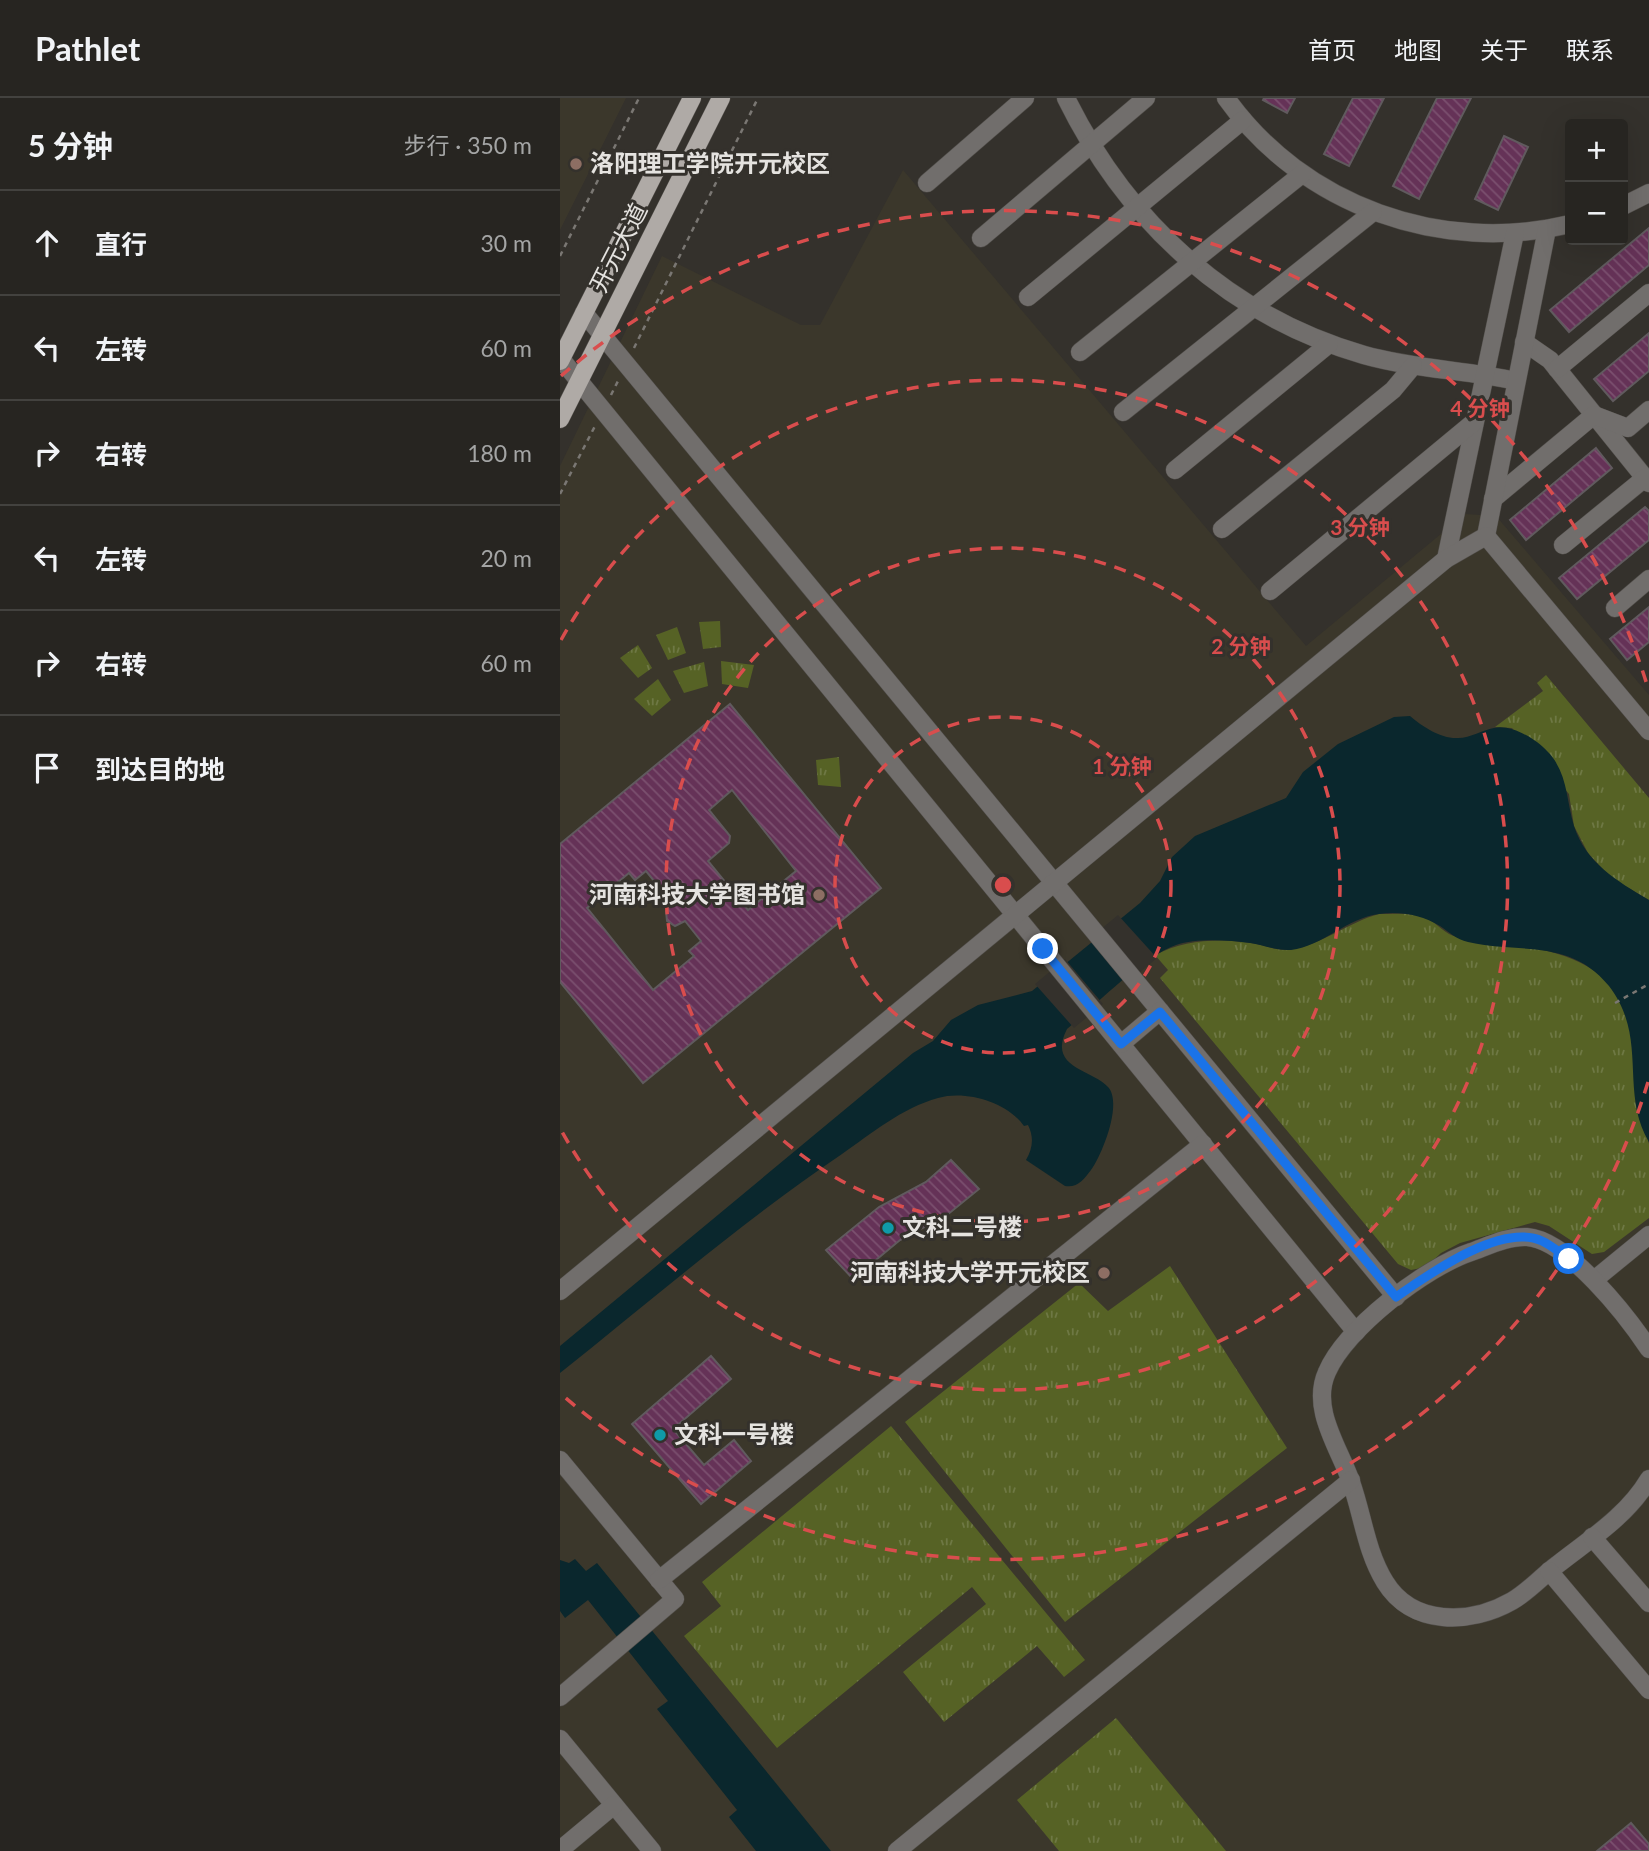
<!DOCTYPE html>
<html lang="zh">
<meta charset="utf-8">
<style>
:root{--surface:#272521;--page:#33312e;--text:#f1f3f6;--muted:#a4a5a5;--line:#43423f}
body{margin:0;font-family:Lato,"Noto Sans SC",sans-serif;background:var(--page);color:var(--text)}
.controls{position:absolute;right:21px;top:21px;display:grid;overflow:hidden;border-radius:7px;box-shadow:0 7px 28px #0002}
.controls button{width:63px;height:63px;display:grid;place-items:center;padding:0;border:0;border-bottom:2px solid var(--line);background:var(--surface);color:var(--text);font:35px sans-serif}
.stop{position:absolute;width:21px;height:21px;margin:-16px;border:5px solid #1a73e8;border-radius:50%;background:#fff}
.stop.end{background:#1a73e8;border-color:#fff;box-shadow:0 2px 7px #0008}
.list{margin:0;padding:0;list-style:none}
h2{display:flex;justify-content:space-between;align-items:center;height:91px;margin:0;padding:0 28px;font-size:30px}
h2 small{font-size:23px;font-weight:400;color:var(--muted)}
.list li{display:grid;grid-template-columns:46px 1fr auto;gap:21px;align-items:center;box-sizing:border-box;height:105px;padding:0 28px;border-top:2px solid var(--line)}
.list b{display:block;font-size:26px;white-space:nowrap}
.list em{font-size:23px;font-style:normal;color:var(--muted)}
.icon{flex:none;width:38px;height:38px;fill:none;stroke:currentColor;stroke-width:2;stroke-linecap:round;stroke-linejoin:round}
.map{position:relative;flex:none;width:1089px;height:1753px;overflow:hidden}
header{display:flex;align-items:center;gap:42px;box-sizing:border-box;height:98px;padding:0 35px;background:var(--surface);border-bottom:2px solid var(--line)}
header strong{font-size:33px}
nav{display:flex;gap:38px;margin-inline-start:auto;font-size:24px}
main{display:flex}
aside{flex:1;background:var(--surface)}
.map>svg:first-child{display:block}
.built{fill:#3b372b}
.grass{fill:url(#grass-tufts)}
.water{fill:#0a272d}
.pier{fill:#34312c}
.building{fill:url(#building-back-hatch);stroke:#605a5e;stroke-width:2;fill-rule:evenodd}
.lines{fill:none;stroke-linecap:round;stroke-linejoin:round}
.minor-casing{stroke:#504d49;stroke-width:19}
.major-casing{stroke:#504d49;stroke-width:19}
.path{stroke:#7a7773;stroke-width:2.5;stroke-dasharray:5 5;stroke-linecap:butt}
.minor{stroke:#716e6c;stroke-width:18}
.major{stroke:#afaaa6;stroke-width:18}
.route{stroke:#1a73e8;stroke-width:9}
.ring{fill:none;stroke:#d94d4d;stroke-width:3.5;stroke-dasharray:12 9}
.education-dot{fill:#8d6e63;stroke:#34312c;stroke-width:2.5}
.culture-dot{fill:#0f9aa8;stroke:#34312c;stroke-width:2.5}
.labels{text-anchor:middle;stroke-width:6;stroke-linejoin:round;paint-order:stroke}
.poi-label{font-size:24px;font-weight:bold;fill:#e5e3e0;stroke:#34312c;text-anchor:start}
.street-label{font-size:24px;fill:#e5e3e0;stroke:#34312c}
.centre{fill:#d94d4d;stroke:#34312c;stroke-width:3.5}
.ring-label{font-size:21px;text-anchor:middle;font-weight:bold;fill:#d94d4d;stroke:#34312c;stroke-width:6;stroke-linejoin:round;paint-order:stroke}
</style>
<header>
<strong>Pathlet</strong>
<nav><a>首页</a><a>地图</a><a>关于</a><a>联系</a></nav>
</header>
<main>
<aside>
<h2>5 分钟<small>步行 · 350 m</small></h2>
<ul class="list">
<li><svg class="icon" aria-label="ahead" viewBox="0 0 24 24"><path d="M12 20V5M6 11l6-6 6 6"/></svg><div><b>直行</b></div><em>30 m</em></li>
<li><svg class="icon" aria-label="left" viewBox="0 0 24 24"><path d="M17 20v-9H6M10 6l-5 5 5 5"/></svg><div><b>左转</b></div><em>60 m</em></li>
<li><svg class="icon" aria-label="right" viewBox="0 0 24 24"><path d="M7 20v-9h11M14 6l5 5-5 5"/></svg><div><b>右转</b></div><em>180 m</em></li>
<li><svg class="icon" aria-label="left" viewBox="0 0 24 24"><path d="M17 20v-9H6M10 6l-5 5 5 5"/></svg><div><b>左转</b></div><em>20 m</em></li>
<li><svg class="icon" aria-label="right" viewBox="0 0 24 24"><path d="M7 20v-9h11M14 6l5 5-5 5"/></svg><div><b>右转</b></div><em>60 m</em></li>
<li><svg class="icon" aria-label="arrive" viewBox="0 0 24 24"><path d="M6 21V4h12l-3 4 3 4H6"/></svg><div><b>到达目的地</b></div></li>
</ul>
</aside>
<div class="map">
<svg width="1089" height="1753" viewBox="0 0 1089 1753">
<defs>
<pattern id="grass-tufts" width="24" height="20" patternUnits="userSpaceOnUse" patternTransform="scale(1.75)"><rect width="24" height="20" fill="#566225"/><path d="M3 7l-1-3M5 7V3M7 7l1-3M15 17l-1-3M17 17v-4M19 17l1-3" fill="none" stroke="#6e7844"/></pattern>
<pattern id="building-back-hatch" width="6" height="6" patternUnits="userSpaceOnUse" patternTransform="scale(1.75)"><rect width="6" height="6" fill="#653257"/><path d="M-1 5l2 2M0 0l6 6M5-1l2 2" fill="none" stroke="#7b506f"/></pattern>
</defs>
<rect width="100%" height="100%" fill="#34312c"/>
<g class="built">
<path d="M0,0H66L0,132Z"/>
<path d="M343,72L746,548L905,416L936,418L1089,597V1753H0V368L102,158L241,227H260Z"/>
</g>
<g class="grass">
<path d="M160,523L161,549L143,551L139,524Z"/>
<path d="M117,529L126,555L108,562L96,537Z"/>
<path d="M78,547L92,570L78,580L60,560Z"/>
<path d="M161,563L194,567L188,590L162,586Z"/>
<path d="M144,564L148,588L124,595L113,573Z"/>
<path d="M986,577L1089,700V802L1050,779L1028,755L1014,728L1009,696L952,630L935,629L983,593L977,585Z"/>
<path d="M98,581L111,602L92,618L74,601Z"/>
<path d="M279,659L281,689L258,687L256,662Z"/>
<path d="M819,816C834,816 852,814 866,820C877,825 886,837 897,839C963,851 1048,845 1070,926C1078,952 1073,979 1076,1006C1077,1021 1086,1032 1089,1046C1089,1069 1089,1097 1089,1120L1044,1154L1032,1156L989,1128L975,1124L900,1145L881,1155L866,1169L851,1172L838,1166L600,880L608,872L595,857C625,842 658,840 691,845C705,847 719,854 733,851C763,846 789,824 819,816Z"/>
<path d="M610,1168L727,1350L505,1524L345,1324L519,1185L548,1213Z"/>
<path d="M331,1328L525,1562L504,1579L477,1548L384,1624L343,1574L426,1506L412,1489L217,1650L124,1538L161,1508L142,1484Z"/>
<path d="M556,1620L666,1753H499L457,1702Z"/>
</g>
<g class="water">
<path d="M850,618C863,629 881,641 898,640C911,640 922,632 934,630C951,626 976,641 987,653C1008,674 1006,702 1014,728C1026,765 1057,783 1089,802V1044C1059,993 1089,940 1049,888C1010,840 960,856 908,844C896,841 890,835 880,828C862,817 840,813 819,816C787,820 763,848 731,852C716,853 704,847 690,845C668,842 636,840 616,847C582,859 535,908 507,931C487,970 531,971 548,989C563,1005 542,1057 531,1072C524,1081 518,1090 505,1088L466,1062C473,1050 474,1039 468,1027L464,1028C447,1004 406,992 378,1000C342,1010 312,1035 282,1056C183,1123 93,1201 0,1275V1248L353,955L373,943L391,922L418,907L472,893L580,805L600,783L612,759L635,738L726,700L743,674L778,646L834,619Z"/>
<path d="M15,1461L26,1473L37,1465L271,1753H196L169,1719L177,1712L97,1611L108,1603L28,1502L5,1520L0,1513V1462L9,1465Z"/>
</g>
<g class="pier">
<path d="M558,817L597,860L566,886L529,841Z"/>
<path d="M505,861L543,906L514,930L475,886Z"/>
</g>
<g class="building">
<path d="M704,0H735L727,15L703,2Z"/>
<path d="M793,0H824L789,68L764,56Z"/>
<path d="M877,0H911L859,101L833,88Z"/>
<path d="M944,38L968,49L938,112L915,101Z"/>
<path d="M1089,130V167L1009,234L990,212Z"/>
<path d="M1089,235V273L1053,303L1034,281Z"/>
<path d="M1036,350L1052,370L966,442L950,422Z"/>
<path d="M1085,409L1089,413V442L1017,501L999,480Z"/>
<path d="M1089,509V544L1067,562L1050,541Z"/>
<path d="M170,606L321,790L83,985L0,884V746ZM172,692L236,773L188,812L148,763L169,745L170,738L149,712ZM86,773L112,805L106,813L107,823L115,828L125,823L141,843L129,853L134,858L93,892L27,810L69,775L75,782Z"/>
<path d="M391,1062L419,1091L387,1117L340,1142L293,1181L266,1152L319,1109L366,1084Z"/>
<path d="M151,1258L171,1281L113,1331L144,1367L174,1342L191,1363L141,1406L72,1326Z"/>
<path d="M1071,1725L1089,1746V1753H1037Z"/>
</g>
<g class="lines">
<g class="minor-casing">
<g id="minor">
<path d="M506,0C567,124 669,218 804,257C854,271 906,272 956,283"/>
<path d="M666,0C743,108 882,157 1010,126"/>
<path d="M367,85L465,0"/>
<path d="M1063,108L1089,95"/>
<path d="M421,140L586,0"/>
<path d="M468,199L683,22"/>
<path d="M24,215L836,1199"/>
<path d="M964,244L990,262L1089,385"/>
<path d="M520,254L742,76"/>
<path d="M1,261L796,1234"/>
<path d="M997,271L1089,195"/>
<path d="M563,314L813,114"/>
<path d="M615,372L769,246"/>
<path d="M933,401L1034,317L1068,330L1089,312"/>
<path d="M662,431L833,292L853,268"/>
<path d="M926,438L987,131"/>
<path d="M1003,447L1085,380L1089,382"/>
<path d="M886,461L955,135"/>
<path d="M710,493L914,324"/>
<path d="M1055,510L1089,481"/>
<path d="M561,946L600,913"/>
<path d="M1034,1182L1089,1137"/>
<path d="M0,1193L886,461L926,438L1089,633"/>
<path d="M1089,1251C1067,1218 1008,1142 967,1139C948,1138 928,1148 911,1154C866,1169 786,1230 767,1274C750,1311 780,1351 791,1384C803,1418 806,1453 825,1484C852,1528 910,1527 952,1503C968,1494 982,1478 997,1467C1030,1441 1067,1418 1089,1381"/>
<path d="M0,1362L115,1501L0,1599"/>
<path d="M1032,1439L1089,1505"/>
<path d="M989,1473L1089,1592"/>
<path d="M99,1482L643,1046"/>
<path d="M0,1641L92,1753"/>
<path d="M0,1752L54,1707"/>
<path d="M337,1753L791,1382"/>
</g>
</g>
<g class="major-casing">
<g id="major">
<path d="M0,263L132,0"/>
<path d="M0,321L161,0"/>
</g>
</g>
<g class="path">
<path d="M0,158L79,0"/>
<path d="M74,250L198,0"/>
<path d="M51,297L59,281"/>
<path d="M0,396L35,328"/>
<path d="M1055,905L1089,886"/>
</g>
<use href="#minor" class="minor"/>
<use href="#major" class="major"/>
</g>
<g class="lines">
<path class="route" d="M483,851L561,946L600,914L836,1199C868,1177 941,1124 982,1143C991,1147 1000,1155 1009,1161"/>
</g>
<g class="ring">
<circle cx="443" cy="787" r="168"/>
<circle cx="443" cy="787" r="337"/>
<path d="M1 542A505 505 0 1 1 1 1032"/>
<path d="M1088 984A674 674 0 0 1 1 1296M1 278A674 674 0 0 1 1088 590"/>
</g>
<g class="education-dot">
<circle cx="16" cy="66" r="7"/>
<circle cx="259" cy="797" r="7"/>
<circle cx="544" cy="1175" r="7"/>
</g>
<g class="culture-dot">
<circle cx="328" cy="1130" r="7"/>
<circle cx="100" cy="1337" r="7"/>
</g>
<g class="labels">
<g class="poi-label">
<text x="30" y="74">洛阳理工学院开元校区</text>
<text x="245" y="805" text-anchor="end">河南科技大学图书馆</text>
<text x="342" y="1138">文科二号楼</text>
<text x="530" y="1183" text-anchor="end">河南科技大学开元校区</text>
<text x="114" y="1345">文科一号楼</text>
</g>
<g class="street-label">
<text transform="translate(59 150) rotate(-63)" y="8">开元大道</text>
</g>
</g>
<circle cx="443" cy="787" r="10" class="centre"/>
<g class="ring-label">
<text x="920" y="318">4 分钟</text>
<text x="800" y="437">3 分钟</text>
<text x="681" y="556">2 分钟</text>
<text x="562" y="676">1 分钟</text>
</g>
</svg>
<div class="controls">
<button>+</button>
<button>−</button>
</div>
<div class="stop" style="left:1009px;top:1161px"></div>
<div class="stop end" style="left:483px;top:851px"></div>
</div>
</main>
